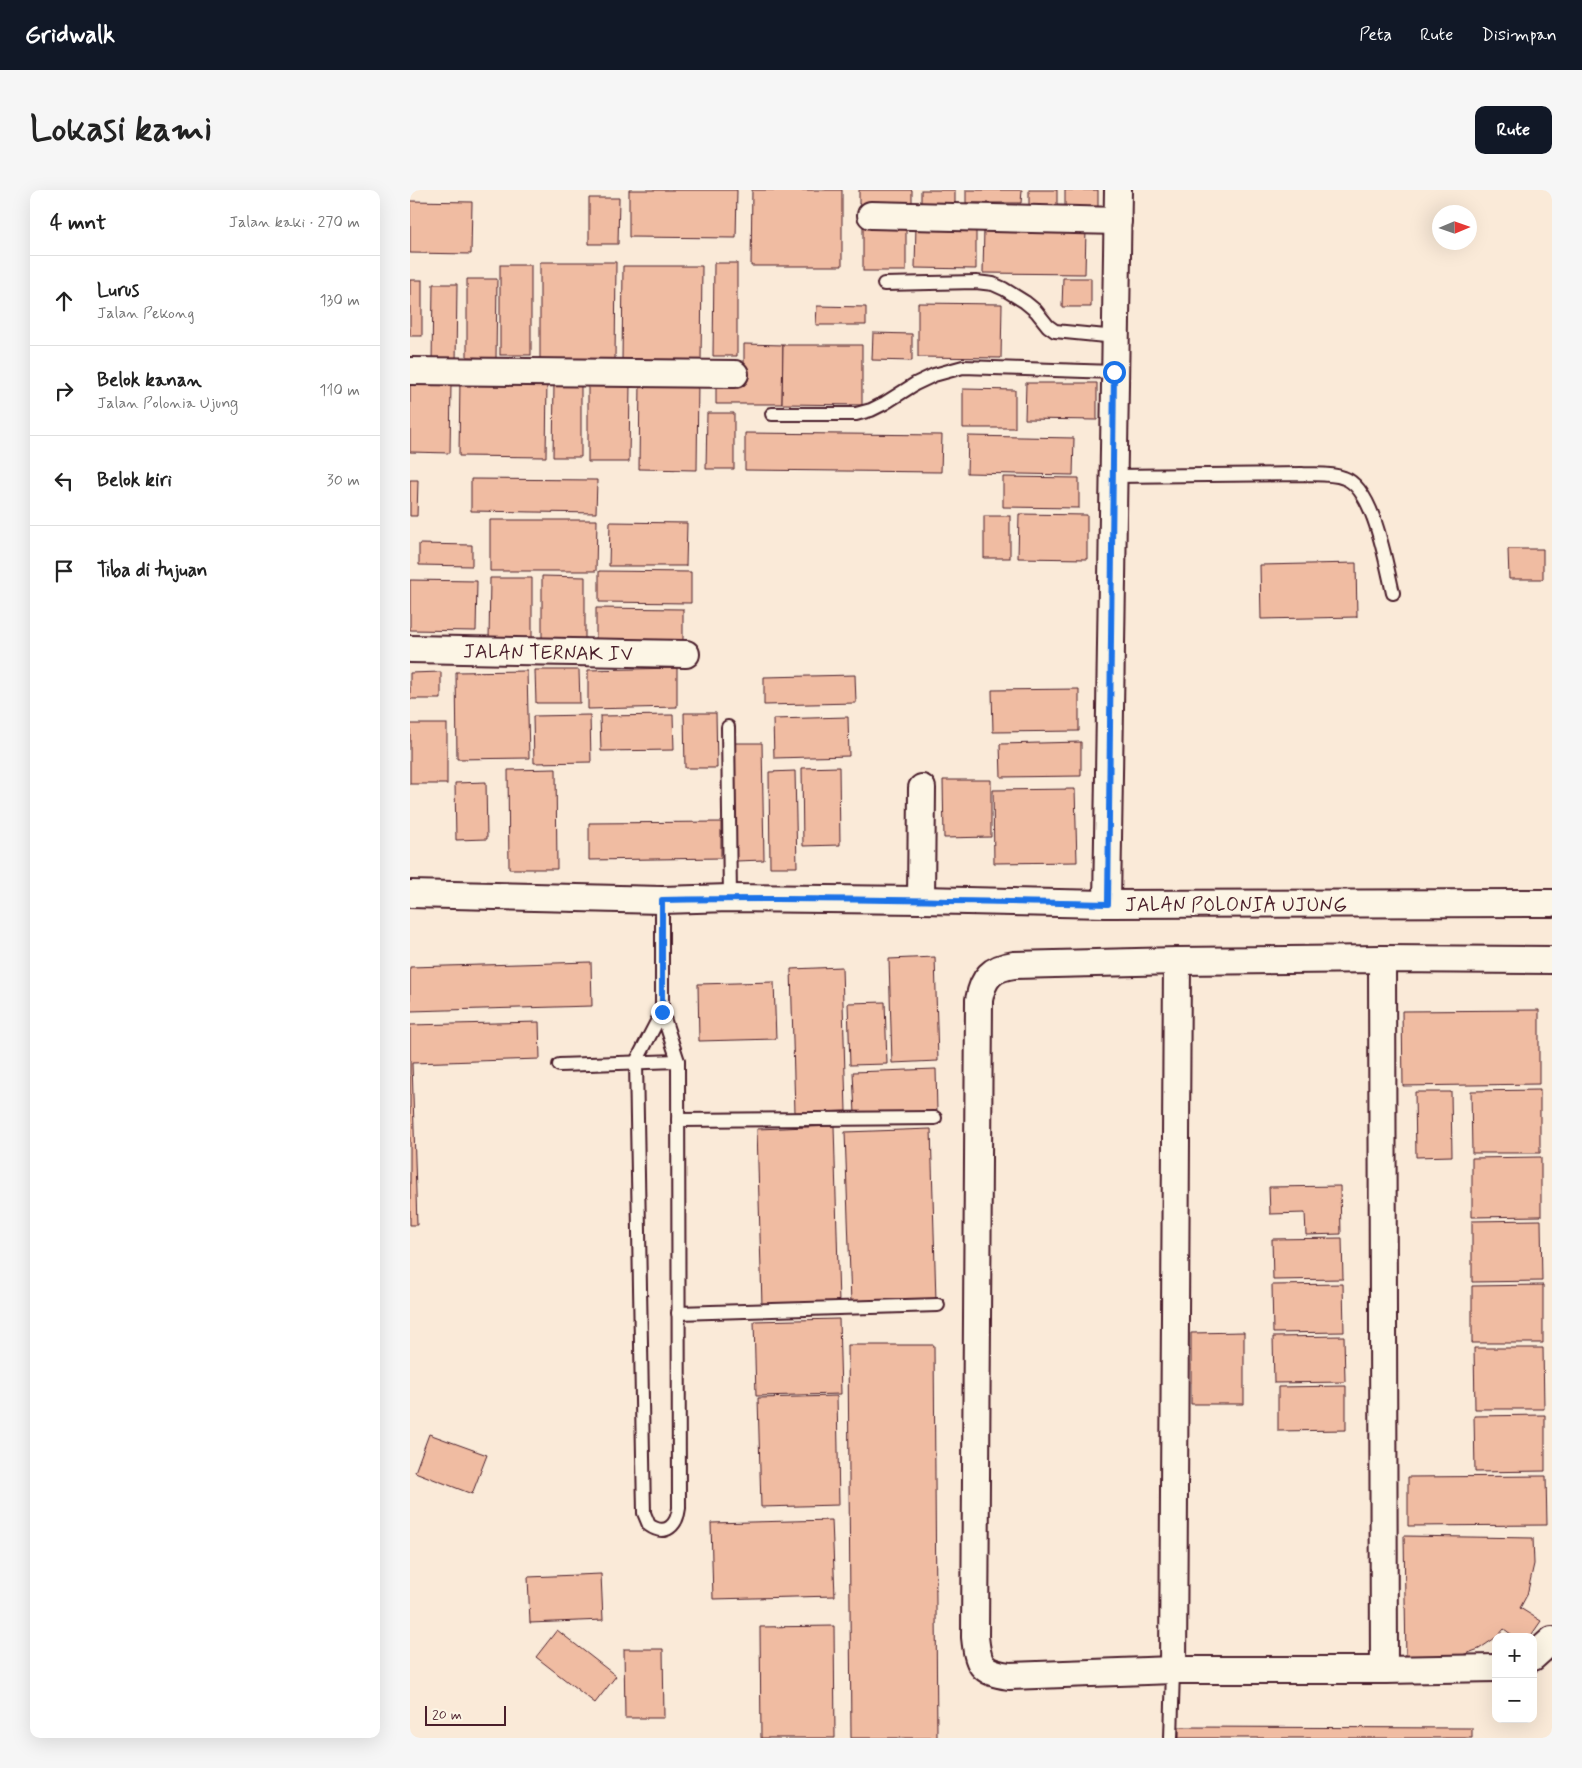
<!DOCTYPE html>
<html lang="id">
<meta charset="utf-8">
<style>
:root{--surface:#fff;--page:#f6f6f6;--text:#222;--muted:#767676;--line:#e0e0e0;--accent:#111827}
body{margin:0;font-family:Mynerve,sans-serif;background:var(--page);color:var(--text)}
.controls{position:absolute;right:15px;bottom:15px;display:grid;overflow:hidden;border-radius:10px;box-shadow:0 5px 20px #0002}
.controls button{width:45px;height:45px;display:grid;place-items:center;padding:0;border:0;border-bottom:1px solid var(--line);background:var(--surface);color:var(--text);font:25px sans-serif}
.compass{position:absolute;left:1022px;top:15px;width:45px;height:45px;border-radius:50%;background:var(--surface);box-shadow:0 5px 20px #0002;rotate:88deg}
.scale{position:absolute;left:15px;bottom:12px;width:81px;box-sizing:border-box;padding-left:5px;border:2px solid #4a1f2b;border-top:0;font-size:14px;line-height:18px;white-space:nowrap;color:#4a1f2b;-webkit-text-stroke:4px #fcf5e5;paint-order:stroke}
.stop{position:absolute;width:15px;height:15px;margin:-11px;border:4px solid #1a73e8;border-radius:50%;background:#fff}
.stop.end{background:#1a73e8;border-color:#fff;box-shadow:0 1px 5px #0008}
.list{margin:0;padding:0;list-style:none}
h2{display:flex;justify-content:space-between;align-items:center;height:65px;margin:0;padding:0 20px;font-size:21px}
h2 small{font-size:16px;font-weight:400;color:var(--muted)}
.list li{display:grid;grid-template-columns:32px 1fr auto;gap:15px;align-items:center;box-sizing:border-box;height:90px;padding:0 20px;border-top:1px solid var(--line)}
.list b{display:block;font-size:19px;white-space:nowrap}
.list p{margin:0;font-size:16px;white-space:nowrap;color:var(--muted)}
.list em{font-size:16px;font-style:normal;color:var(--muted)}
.icon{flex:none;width:28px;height:28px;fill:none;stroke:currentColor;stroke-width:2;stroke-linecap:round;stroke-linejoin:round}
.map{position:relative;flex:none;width:1142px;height:1548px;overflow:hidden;border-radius:10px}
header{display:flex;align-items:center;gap:30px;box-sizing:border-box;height:70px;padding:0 25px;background:var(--accent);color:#fff}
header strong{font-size:24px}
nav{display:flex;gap:28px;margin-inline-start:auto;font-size:18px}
.intro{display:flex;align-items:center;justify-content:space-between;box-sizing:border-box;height:120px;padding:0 30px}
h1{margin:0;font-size:35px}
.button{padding:12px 22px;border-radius:10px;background:var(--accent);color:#fff;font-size:18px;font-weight:700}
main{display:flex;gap:30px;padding:0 30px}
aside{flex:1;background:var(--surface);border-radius:10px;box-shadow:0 5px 20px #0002}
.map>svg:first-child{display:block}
.building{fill:#f0bca2;stroke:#4a1f2b}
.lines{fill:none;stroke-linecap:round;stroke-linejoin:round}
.lane-casing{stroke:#4a1f2b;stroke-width:16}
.street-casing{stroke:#4a1f2b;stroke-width:30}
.lane{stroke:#fcf5e5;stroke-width:12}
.street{stroke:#fcf5e5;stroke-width:26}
.route{stroke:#1a73e8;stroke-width:6}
.labels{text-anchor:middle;stroke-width:4.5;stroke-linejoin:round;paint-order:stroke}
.street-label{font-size:20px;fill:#4a1f2b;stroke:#fcf5e5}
</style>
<header>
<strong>Gridwalk</strong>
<nav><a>Peta</a><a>Rute</a><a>Disimpan</a></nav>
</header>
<div class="intro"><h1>Lokasi kami</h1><a class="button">Rute</a></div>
<main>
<aside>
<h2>4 mnt<small>Jalan kaki · 270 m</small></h2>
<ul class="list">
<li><svg class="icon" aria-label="ahead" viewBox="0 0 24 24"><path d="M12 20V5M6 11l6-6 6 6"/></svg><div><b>Lurus</b><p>Jalan Pekong</p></div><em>130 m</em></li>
<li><svg class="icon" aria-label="right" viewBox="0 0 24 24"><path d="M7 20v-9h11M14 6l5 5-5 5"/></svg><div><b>Belok kanan</b><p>Jalan Polonia Ujung</p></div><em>110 m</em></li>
<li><svg class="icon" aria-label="left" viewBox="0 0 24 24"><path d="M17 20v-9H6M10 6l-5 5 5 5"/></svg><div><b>Belok kiri</b></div><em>30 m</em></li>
<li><svg class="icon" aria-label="arrive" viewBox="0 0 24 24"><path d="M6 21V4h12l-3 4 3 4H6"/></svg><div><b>Tiba di tujuan</b></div></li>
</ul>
</aside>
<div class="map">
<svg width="1142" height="1548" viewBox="0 0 1142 1548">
<rect width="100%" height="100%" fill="#faead8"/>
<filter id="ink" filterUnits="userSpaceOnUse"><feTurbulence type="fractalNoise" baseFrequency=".02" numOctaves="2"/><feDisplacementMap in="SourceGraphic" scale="10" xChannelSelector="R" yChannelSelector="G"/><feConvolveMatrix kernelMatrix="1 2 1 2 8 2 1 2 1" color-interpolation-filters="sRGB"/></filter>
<g filter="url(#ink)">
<g class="building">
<path d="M219,0H327L326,48L219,47Z"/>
<path d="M342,0H432V76H341Z"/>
<path d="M449,0H502V15L449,14Z"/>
<rect x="511" y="0" width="34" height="15"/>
<path d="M556,0H612L611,13H556Z"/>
<rect x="619" y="0" width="28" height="17"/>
<path d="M655,0H688V22L655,21Z"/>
<path d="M179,8H209L208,54H179Z"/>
<path d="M0,11L62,12L61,64L0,63Z"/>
<rect x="453" y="30" width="43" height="51"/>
<path d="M506,34L566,35V79L505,78Z"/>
<path d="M574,38L676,39L675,84L573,83Z"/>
<path d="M130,72H206L205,169H130Z"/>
<path d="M304,73H327V166H303Z"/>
<rect x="90" y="75" width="31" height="90"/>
<path d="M213,76H292L291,172H212Z"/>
<path d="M653,88H681V117H652Z"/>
<path d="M57,89H87L86,168L57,167Z"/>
<rect x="0" y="90" width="12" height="56"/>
<path d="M23,94H47L46,174H22Z"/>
<path d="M508,113L592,114L591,168L508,167Z"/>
<path d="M407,116L456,117V135H406Z"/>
<path d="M463,143L502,144V171L462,170Z"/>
<path d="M334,154L373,155L372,214H306V190H334Z"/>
<path d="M373,155H452V215L372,214Z"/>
<path d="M50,187L137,188L136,267L49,266Z"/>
<path d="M230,190H288L287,280L229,279Z"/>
<path d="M178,191L220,192L219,272H178Z"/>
<path d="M0,192H41L40,263L0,262Z"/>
<path d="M144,193H171V267H143Z"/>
<path d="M616,193H687V230L615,229Z"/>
<path d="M553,199L605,200V238H553Z"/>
<path d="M297,223H324V279H296Z"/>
<path d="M335,243L532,245L531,282L335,280Z"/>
<path d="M558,246L664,248L663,285L557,283Z"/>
<path d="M593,287L669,288V318L593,317Z"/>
<path d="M61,289L187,290L186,323L61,321Z"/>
<path d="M0,290H8L7,326H0Z"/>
<path d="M609,324L677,325V369L608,368Z"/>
<rect x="574" y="326" width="26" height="42"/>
<path d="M80,330H187L186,381H80Z"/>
<path d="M200,332L277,333L276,376H199Z"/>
<path d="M9,354L62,355V376L9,375Z"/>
<path d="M1098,359H1133V389H1099Z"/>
<path d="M946,373L947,427L851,429L850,375Z"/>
<path d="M189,381L281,382V413L189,412Z"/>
<path d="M132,386L175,387V456H132Z"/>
<path d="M80,388H122V451L79,450Z"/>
<path d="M0,390L67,391L66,441L0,440Z"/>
<path d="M186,418L273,419V457L186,456Z"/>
<path d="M267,478V517L178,519V480Z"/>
<path d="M125,480H169L170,513H126Z"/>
<path d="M117,481L119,568L47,569L46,482Z"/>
<path d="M31,482V509H0V483Z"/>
<path d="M445,485L446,513L354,515V487Z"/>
<path d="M669,499V541L583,542L582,500Z"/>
<path d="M274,523H306L307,578H275Z"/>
<path d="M180,525L181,572L124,573L123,526Z"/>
<path d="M263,525L264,560L191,561L190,526Z"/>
<path d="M438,527L439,566L364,568L363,529Z"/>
<rect x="0" y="534" width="37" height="60"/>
<path d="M671,552V586L591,587L590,554Z"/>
<path d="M324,553H352L354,670L326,671Z"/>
<path d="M429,577L430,655L393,656L392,578Z"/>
<path d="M146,579L147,679H99L98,580Z"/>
<path d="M385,581L387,677H360L359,582Z"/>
<path d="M533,590H581V647L534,648Z"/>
<path d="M76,592L77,649L46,650L45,593Z"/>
<path d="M665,599L667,672L584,673L583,600Z"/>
<path d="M311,632V668L179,670V633Z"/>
<path d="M525,767L528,871L482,873L479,769Z"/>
<path d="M181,772L182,816L0,821V777Z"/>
<path d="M432,777L436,921L385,923L381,779Z"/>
<path d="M364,792L366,849L289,851L288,794Z"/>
<path d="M475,812L477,874L440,875L438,813Z"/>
<path d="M1129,820V894L993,896L992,821Z"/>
<path d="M129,832L130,869L2,873L7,1035H0V835Z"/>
<path d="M526,879L527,922L445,924L443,882Z"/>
<path d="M1130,900V963H1062L1061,901Z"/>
<path d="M1005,902H1041L1042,966L1006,967Z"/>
<path d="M424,936L429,1114L352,1116L347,939Z"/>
<path d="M521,939L526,1111L441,1113L435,942Z"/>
<path d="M1131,967V1026L1062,1027V968Z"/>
<path d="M930,996L931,1044L896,1045L895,1023L860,1024L859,997Z"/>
<path d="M1131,1030L1132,1091L1062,1092V1031Z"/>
<path d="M932,1048L933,1089L863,1090L862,1049Z"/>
<path d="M933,1094L934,1142L863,1143L862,1095Z"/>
<path d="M1133,1095V1153H1062V1096Z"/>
<path d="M429,1129L431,1204L346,1206L344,1131Z"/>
<path d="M834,1142V1214H781V1143Z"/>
<path d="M934,1146L935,1192L864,1193L863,1147Z"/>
<path d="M438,1155H524L527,1548H441Z"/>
<path d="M1064,1158H1133L1134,1219H1065Z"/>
<path d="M936,1196V1240L868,1241V1197Z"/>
<path d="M427,1206L429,1315L351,1317L348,1208Z"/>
<path d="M1135,1225V1281L1065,1282L1064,1226Z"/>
<path d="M19,1244L77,1265L62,1304L5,1282Z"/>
<path d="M1136,1286L1137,1335L998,1336V1287Z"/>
<path d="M422,1330L425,1406L303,1409L301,1333Z"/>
<path d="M994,1346L1123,1348L1124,1374L1117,1405L1110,1418L1131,1431L1120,1447H1105L1094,1439L1088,1446L1069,1459L1044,1468L996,1470Z"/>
<path d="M191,1384L193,1430L120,1433L118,1387Z"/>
<path d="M424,1436L425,1548H351L350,1437Z"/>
<path d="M147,1440L206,1486L185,1513L126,1467Z"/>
<path d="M214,1459H253L254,1528H215Z"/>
<path d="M769,1537L1062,1538V1548H769Z"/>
</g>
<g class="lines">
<g class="lane-casing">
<g id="lane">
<path d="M474,94L566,92L583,94L594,99L615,112L626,121L638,136L645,141L706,147"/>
<path d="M362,224H446L461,220L475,213L505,194L524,185L553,177L704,182"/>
<path d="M703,286L892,284C905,285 921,283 934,288C964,298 976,374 983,403"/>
<path d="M318,537L320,708"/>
<path d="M252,822L226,872L234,1323L239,1335C256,1347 267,1335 269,1318L268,871L252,822V710"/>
<path d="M149,875L268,871"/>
<path d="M268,930L525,928"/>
<path d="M268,1123L528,1115"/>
<path d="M761,1548L763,1480"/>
</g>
</g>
<g class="street-casing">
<g id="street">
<path d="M461,25L708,31"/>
<path d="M0,181L325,184"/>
<path d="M0,459L276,464"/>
<path d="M0,704L252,710L320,708L511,710L697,714L1142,713"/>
<path d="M511,710L512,598"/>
<path d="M697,714L708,0"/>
<path d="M972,769L974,1480H763L599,1486C570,1482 568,1474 565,1447L569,810C573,788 581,778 604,775L767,771L972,769L1142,770"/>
<path d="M1123,1467L1142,1450"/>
<path d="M763,1480L767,771"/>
<path d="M974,1480L1086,1478"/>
</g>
</g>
<use href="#lane" class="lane"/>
<use href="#street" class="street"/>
</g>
</g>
<g class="lines" filter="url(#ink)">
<path class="route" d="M252,822V710C401,707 549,711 698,714L704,182"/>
</g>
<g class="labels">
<g class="street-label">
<text transform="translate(138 462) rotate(1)" y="7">JALAN TERNAK IV</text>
<text x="826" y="721">JALAN POLONIA UJUNG</text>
</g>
</g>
</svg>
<div class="controls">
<button>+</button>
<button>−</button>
</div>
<svg class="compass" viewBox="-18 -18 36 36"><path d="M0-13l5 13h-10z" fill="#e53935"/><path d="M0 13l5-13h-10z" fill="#767676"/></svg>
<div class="scale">20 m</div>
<div class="stop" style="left:704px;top:182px"></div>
<div class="stop end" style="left:252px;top:822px"></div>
</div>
</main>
